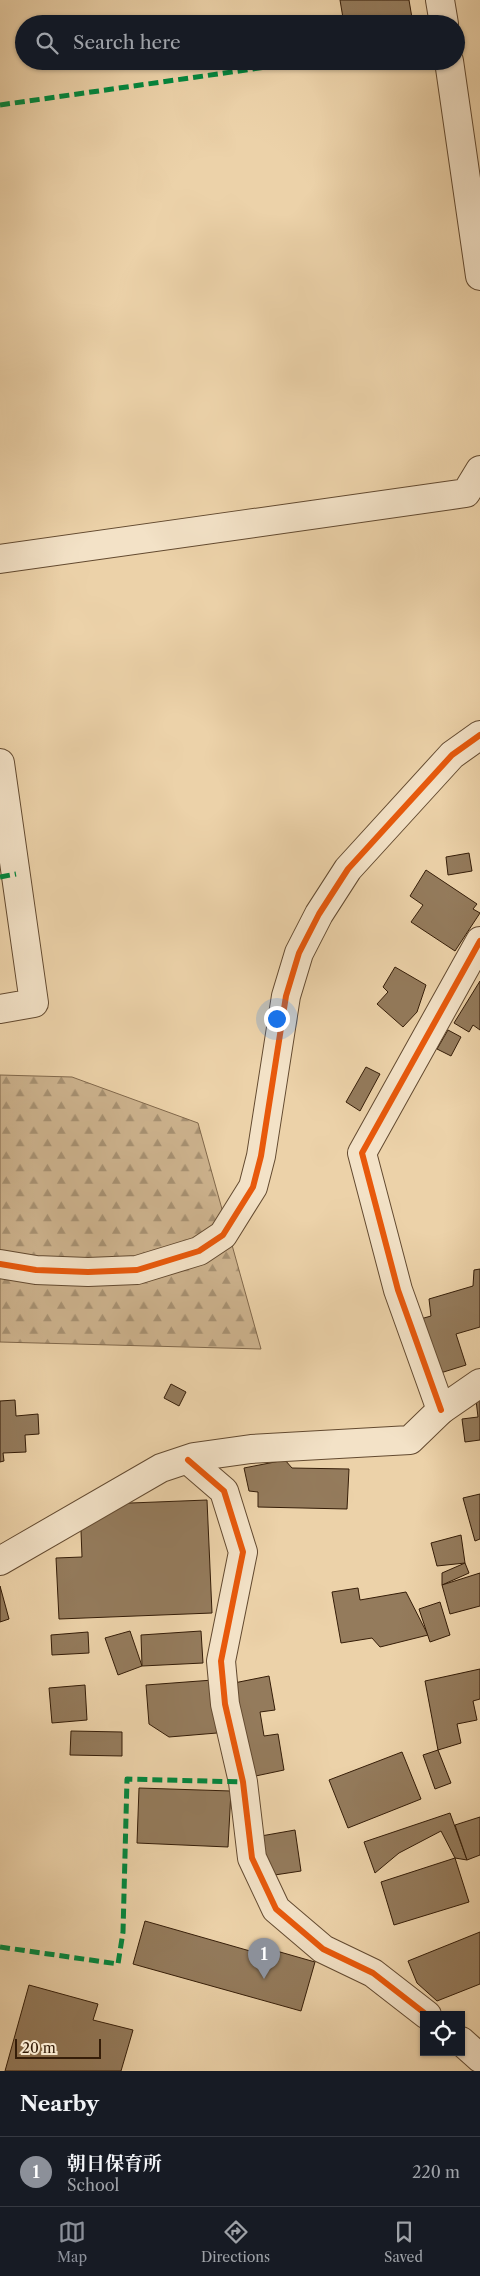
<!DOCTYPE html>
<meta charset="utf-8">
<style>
:root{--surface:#171b24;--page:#242831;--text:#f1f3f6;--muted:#9ea1a6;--line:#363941;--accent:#8c9099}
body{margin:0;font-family:"Libre Caslon Text","Noto Serif JP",serif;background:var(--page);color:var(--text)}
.controls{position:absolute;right:15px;bottom:15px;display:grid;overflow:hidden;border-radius:0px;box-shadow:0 1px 4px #0004}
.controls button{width:45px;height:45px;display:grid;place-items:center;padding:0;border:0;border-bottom:1px solid var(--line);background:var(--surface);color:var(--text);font:25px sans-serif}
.scale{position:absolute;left:15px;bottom:12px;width:86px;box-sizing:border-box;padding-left:5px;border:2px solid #351d08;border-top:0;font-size:14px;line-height:18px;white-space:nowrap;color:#351d08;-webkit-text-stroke:4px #f3e2c7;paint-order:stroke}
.you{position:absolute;left:276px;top:1018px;width:18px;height:18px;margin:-12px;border:4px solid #fff;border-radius:50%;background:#1a73e8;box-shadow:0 0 0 8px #1a73e833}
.badge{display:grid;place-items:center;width:32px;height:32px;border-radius:50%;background:var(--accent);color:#fff;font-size:16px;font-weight:700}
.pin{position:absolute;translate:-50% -41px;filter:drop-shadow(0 1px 2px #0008)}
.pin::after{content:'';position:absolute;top:26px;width:18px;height:15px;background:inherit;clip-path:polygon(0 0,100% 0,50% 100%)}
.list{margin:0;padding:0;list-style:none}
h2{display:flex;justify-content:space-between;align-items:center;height:65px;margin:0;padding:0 20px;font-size:21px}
h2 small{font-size:16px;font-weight:400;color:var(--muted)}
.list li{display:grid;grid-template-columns:32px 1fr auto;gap:15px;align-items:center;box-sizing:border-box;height:70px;padding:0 20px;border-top:1px solid var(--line)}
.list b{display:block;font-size:19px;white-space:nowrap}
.list p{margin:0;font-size:16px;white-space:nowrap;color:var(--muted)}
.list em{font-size:16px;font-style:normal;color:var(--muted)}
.icon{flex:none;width:28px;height:28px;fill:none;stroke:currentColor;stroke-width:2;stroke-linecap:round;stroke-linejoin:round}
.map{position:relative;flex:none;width:480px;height:2071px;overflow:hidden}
.search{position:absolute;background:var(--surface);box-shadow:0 1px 4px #0004;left:15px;right:15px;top:15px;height:55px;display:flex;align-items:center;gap:12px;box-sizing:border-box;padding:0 18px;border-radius:28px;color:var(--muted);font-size:19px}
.sheet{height:135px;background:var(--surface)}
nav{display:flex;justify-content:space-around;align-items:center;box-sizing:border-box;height:70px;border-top:1px solid var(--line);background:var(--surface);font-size:14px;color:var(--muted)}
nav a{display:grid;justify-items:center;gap:2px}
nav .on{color:var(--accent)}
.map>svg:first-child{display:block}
.forest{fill:url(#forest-firs);stroke:#81684b}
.building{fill:#947b5c;stroke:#351d08}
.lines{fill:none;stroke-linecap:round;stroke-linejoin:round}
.minor-casing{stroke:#634a30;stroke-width:30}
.minor{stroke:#f3e2c7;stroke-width:28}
.quiet{stroke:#00873e;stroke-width:5;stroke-dasharray:10 5;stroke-linecap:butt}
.cycleway-casing{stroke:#f3e2c7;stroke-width:9}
.cycleway{stroke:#e8590c;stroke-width:6}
</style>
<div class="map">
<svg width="480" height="2071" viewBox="0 0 480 2071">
<defs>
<pattern id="forest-firs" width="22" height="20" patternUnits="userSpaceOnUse" patternTransform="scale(1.25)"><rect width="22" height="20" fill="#cdb38e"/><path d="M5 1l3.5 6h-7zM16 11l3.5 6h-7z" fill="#a79172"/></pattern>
</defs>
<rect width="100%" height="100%" fill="#ecd2a9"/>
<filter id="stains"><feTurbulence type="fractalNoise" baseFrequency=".004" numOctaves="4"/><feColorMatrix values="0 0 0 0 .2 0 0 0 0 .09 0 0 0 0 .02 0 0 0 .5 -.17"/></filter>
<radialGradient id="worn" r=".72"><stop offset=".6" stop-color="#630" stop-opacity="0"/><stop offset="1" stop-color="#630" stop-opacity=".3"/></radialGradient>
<path class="forest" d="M0,1075L72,1077L198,1123L261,1349L0,1342Z"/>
<g class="building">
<path d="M340,0H409L413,24H344Z"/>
<path d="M469,853L472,871L448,875L446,857Z"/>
<path d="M426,870L477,904L473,909L480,913L455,951L411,922L423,905L410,896Z"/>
<path d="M395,967L426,985L417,1012L403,1027L377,1004L388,992L383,987Z"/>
<path d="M480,981V1030L473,1025L469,1032L454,1023Z"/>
<path d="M448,1030L461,1037L451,1056L437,1049Z"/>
<path d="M366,1067L380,1074L360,1111L346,1102Z"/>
<path d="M480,1269V1327L456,1334L466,1365L434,1375L417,1320L431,1316L429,1299L473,1286L474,1270Z"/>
<path d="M171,1384L186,1392L179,1406L164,1398Z"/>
<path d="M480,1399V1440L465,1442L462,1419L478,1417L476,1400Z"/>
<path d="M15,1400L16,1416L38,1414L39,1434L25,1435L26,1452L3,1453L4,1461L0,1462V1401Z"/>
<path d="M285,1460L292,1468L349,1469L347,1509L258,1507V1492L249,1491L244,1468Z"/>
<path d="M480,1494V1539L475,1541L463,1498Z"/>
<path d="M207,1500L212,1613L59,1619L56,1558L82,1557L80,1505Z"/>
<path d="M461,1535L465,1563L437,1566L431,1543Z"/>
<path d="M465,1563L469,1573L442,1585V1573Z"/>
<path d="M480,1573V1606L450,1614L442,1585Z"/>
<path d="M0,1586L9,1619L0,1622Z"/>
<path d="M358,1588L360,1600L406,1592L428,1635L380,1647L372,1638L341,1643L332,1592Z"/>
<path d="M440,1602L450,1635L430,1642L419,1609Z"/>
<path d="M130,1631L142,1666L118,1675L105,1638Z"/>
<path d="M201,1631L203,1663L142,1666L141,1635Z"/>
<path d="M88,1632L89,1653L52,1655L51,1635Z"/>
<path d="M480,1669V1699L473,1701L477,1720L457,1724L461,1743L438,1750L425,1681Z"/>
<path d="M269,1676L275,1710L260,1712L264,1736L278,1734L284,1770L251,1777L234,1683Z"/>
<path d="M213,1680L217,1733L169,1737L149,1724L146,1685Z"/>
<path d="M85,1685L87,1720L52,1723L49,1688Z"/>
<path d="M71,1731L122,1732V1756L70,1755Z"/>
<path d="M438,1750L451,1783L435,1789L423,1755Z"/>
<path d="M402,1752L421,1799L348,1828L329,1780Z"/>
<path d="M139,1788L231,1791L228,1847L137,1843Z"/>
<path d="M450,1813L467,1860L455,1858L441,1831L399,1853L375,1873L364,1842Z"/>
<path d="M480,1817V1855L467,1860L455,1825Z"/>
<path d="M295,1830L301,1871L268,1876L261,1836Z"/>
<path d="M455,1858L469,1902L394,1925L381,1882Z"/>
<path d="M145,1921L271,1957L273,1950L315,1962L301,2011L133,1964Z"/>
<path d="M480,1932V1984L437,2001L417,1983L408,1961Z"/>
<path d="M29,1985L98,2004L93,2020L133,2030L121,2071H5Z"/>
</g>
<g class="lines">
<g class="minor-casing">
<g id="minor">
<path d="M440,0L444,24"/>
<path d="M449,61L480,276"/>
<path d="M0,559L466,493L480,470"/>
<path d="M0,763L34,1003L0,1009"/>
<path d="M0,1264L36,1270L88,1272L137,1270L199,1251L223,1235L253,1187L261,1156L286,996L299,953L319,914L348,869L452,755L480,735"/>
<path d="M441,1410L398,1290L362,1153L480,941"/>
<path d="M188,1460L224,1491L243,1552L221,1661L225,1704L243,1782L252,1858L276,1909L323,1949L373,1973L427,2015"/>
<path d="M0,1561L161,1468L194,1457L251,1449L410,1440L441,1410L480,1383"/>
<path d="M461,2041L480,2058"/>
</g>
</g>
<use href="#minor" class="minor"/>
<g class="quiet">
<path d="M0,105L309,61"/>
<path d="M0,877L16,874"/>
<path d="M0,1947L118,1964L123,1932L127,1779L243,1782"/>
</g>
<g class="cycleway-casing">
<g id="cycleway">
<path d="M0,1264L36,1270L88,1272L137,1270L199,1251L223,1235L253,1187L261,1156L286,996L299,953L319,914L348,869L452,755L480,735"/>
<path d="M441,1410L398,1290L362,1153L480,941"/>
<path d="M188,1460L224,1491L243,1552L221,1661L225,1704L243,1782L252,1858L276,1909L323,1949L373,1973L427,2015"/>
</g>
</g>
<use href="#cycleway" class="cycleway"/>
</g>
<rect width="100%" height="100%" filter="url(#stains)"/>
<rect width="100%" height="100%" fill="url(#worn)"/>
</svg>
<div class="controls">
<button><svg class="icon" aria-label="locate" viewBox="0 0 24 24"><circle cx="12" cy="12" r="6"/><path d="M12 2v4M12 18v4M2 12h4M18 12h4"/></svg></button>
</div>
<div class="scale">20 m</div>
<div class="you"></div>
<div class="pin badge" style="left:264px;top:1979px">1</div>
<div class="search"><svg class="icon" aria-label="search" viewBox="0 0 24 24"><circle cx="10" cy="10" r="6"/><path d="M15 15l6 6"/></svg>Search here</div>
</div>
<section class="sheet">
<h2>Nearby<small></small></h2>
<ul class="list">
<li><span class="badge">1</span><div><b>朝日保育所</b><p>School</p></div><em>220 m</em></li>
</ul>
</section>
<nav>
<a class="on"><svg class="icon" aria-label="map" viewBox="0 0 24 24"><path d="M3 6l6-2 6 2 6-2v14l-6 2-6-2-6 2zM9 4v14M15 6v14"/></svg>Map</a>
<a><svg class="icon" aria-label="directions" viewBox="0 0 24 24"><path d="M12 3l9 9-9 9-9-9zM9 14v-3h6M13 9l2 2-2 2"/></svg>Directions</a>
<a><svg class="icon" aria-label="saved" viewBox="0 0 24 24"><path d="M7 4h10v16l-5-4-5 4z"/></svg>Saved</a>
</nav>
